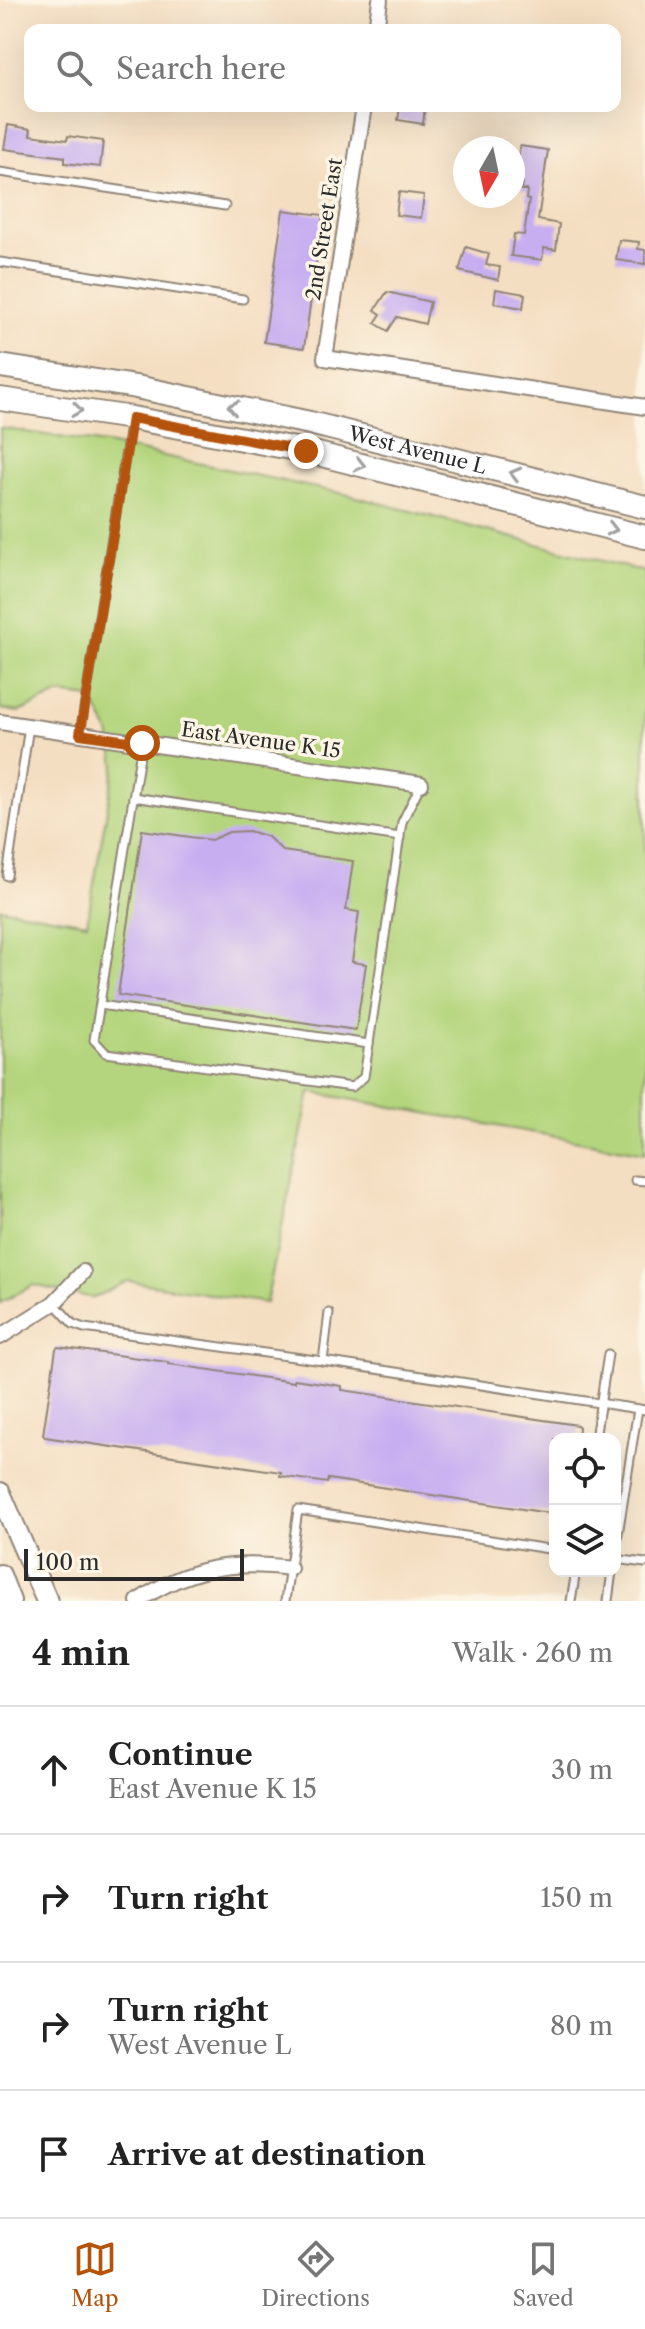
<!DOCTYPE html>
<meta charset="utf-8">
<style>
:root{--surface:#fff;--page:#f6f6f6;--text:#222;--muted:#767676;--line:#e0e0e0;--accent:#b45309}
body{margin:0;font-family:"Libre Caslon Text",serif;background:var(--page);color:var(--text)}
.controls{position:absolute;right:24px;bottom:24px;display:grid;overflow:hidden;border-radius:16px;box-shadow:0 8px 32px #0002}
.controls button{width:72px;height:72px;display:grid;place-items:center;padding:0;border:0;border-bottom:2px solid var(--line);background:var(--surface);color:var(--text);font:40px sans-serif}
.compass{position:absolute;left:453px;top:136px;width:72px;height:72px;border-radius:50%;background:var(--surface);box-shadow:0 8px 32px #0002;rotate:189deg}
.scale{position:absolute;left:24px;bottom:20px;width:220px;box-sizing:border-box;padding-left:8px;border:4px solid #2b2b2b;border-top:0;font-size:22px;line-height:28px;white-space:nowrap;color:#2b2b2b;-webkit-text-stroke:6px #fcf5e5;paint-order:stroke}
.stop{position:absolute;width:24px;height:24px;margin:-18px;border:6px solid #b45309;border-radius:50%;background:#fff}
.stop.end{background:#b45309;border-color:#fff;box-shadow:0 2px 8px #0008}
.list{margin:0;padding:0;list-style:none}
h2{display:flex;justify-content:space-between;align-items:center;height:104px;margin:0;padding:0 32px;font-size:34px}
h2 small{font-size:26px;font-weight:400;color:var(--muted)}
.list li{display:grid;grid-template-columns:52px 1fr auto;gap:24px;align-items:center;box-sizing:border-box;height:128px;padding:0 32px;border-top:2px solid var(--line)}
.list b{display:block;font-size:30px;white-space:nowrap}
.list p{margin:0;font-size:26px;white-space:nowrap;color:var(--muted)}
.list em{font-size:26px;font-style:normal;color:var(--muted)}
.icon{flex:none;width:44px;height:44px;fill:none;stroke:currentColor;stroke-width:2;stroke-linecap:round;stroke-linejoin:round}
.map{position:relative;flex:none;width:645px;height:1601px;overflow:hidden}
.search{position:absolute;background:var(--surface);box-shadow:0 8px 32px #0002;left:24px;right:24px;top:24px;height:88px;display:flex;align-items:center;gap:20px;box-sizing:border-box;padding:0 28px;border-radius:16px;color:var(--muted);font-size:30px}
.sheet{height:616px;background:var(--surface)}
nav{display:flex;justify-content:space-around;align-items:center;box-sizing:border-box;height:112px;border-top:2px solid var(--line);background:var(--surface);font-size:22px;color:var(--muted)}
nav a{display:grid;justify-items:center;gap:4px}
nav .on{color:var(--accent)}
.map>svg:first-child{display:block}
.green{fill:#b4d57d;stroke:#708054;stroke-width:2}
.building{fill:#c7aef1}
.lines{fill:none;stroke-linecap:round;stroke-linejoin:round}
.lane-casing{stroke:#908476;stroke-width:11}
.street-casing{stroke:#908476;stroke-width:18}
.secondary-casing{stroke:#908476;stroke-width:24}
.primary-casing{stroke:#908476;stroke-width:26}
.lane{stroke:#fff;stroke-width:7}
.street{stroke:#fff;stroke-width:14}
.secondary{stroke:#fff;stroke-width:20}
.primary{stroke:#fff;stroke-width:22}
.oneway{stroke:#a0a0a0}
.route{stroke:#b45309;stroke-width:10}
.labels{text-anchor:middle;stroke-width:7;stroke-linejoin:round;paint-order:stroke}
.street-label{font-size:20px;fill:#2b2b2b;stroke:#fcf5e5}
</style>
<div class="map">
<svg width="645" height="1601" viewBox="0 0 645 1601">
<rect width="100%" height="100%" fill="#fcf5e5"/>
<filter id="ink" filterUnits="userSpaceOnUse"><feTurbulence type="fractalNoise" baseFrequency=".0125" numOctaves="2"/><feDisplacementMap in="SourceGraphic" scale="16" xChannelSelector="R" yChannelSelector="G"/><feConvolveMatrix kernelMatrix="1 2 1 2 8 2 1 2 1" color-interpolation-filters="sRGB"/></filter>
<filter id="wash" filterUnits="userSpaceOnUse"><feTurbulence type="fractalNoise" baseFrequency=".006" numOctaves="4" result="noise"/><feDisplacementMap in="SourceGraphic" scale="32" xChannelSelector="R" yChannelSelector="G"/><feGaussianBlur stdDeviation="1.8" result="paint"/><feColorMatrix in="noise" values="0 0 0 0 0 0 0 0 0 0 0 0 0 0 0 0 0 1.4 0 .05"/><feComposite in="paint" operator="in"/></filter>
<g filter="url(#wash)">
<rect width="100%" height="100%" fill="#f4dec1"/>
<path class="green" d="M0,428L112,445L345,494L645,572V1153L310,1092L266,1303L128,1281L93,1298L33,1285L0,1303V908L87,923L115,764L109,732L92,698L59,694L19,712L0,709Z"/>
<g id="blocks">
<g class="building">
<path d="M400,106H425L423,124L398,120Z"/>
<path d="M8,125L31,129L30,135L67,140L68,136L103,141L100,167L65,163V157L4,149Z"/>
<path d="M520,146L548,150L538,220L559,224L556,250L544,248L542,260L511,256L514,234L524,235L529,200L526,199L527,190H521L523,183L515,181Z"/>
<path d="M399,192L424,195L421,218L396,215Z"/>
<path d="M283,210L323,215L304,348L264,342Z"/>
<path d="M619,240L639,242L638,249L645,250V264L616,260Z"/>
<path d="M466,247L489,254L486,265L500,267L498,280L459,271Z"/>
<path d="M496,289L525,294L523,308L494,303Z"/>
<path d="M387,292L430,302L425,324L397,317L388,331L375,323L381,314L375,310Z"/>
<path d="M142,830L211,840L229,832L249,831L268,837L283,851L353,861L346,910L359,912L352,962L366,964L356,1030L118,995Z"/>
<path d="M58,1347L168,1362V1364L294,1382V1379L342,1386V1390L577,1425L579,1427L578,1439H555V1514L328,1479L327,1483L280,1476L281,1472L45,1437L43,1435L56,1349Z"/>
</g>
</g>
</g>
<g filter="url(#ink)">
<use href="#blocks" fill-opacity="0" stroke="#908476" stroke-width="2"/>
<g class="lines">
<g class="lane-casing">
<g id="lane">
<path d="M0,172L225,206"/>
<path d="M0,262L243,299"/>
<path d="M80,734L131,420"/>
<path d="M142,743L94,1040L106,1053L352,1087L364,1077L402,822L421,784"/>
<path d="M133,797L400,837"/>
<path d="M7,876L29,726"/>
<path d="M100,1005L369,1044"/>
<path d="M635,1180L645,1181"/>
<path d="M54,1303L73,1324L84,1328L323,1361L329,1313"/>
<path d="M323,1361L645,1410"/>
<path d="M595,1439L608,1354"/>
<path d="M615,1553L638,1409"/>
<path d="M615,1559L645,1563"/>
<path d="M285,1601L298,1510L555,1550"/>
<path d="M571,1601L576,1571"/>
<path d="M608,1601L612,1571"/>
</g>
</g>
<g class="street-casing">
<g id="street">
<path d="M376,30L380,0"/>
<path d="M364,106L325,358L645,407"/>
<path d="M0,722L421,784"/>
<path d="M0,1337L54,1303L83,1272"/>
<path d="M138,1601C187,1568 232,1560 290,1568"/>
</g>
</g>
<g class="secondary-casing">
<g id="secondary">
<path d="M0,1493L47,1601"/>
<path d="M0,1575L10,1601"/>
</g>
</g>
<g class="primary-casing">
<g id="primary">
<path id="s1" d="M0,366L136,387L310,423L645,507"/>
<path d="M0,399L132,418L306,451L645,537"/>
</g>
</g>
<use href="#lane" class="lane"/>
<use href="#street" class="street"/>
<use href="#secondary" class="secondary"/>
<use href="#primary" class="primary"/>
</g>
<defs><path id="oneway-chevron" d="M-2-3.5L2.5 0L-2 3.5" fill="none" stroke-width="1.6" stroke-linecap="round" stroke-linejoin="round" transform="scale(2)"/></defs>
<g class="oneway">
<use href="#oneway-chevron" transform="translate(233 407) rotate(-168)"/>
<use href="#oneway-chevron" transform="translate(77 410) rotate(8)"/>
<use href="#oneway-chevron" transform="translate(360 465) rotate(14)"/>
<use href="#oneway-chevron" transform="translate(515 474) rotate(-166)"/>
<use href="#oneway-chevron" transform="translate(612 529) rotate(14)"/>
</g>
</g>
<g class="lines" filter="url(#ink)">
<path class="route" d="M142,743L80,734L132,418L306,451"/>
</g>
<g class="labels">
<g class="street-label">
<text transform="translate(324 229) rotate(-81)" y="7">2nd Street East</text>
<text dy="7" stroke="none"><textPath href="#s1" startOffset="426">West Avenue L</textPath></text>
<text transform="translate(261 740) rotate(8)" y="7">East Avenue K 15</text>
</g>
</g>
</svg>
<div class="controls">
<button><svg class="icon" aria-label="locate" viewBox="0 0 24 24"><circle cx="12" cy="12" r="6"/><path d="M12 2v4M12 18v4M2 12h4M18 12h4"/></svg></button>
<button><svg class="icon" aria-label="layers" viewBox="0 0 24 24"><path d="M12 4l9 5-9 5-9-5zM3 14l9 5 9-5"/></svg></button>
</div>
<svg class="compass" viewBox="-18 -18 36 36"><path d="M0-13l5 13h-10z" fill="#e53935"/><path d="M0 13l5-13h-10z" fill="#767676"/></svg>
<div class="scale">100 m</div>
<div class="stop" style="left:142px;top:743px"></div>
<div class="stop end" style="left:306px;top:451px"></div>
<div class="search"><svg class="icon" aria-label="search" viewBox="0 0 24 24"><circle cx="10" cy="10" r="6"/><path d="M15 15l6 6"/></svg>Search here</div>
</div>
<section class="sheet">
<h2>4 min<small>Walk · 260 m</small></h2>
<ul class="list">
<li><svg class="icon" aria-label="ahead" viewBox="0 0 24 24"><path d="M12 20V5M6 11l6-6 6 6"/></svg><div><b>Continue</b><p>East Avenue K 15</p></div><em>30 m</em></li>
<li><svg class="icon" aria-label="right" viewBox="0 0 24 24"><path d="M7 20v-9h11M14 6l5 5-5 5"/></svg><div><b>Turn right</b></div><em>150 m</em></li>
<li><svg class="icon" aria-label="right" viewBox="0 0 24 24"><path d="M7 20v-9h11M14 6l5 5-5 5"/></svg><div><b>Turn right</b><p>West Avenue L</p></div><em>80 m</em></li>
<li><svg class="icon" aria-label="arrive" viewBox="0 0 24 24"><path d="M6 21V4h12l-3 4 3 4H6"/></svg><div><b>Arrive at destination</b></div></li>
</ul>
</section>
<nav>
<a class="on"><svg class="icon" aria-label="map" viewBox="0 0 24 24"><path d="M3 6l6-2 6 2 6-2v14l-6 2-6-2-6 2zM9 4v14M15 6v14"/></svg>Map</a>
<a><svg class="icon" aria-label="directions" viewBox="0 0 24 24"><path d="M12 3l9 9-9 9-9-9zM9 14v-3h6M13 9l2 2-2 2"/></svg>Directions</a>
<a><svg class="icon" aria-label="saved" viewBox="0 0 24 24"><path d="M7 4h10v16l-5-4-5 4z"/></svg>Saved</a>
</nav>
